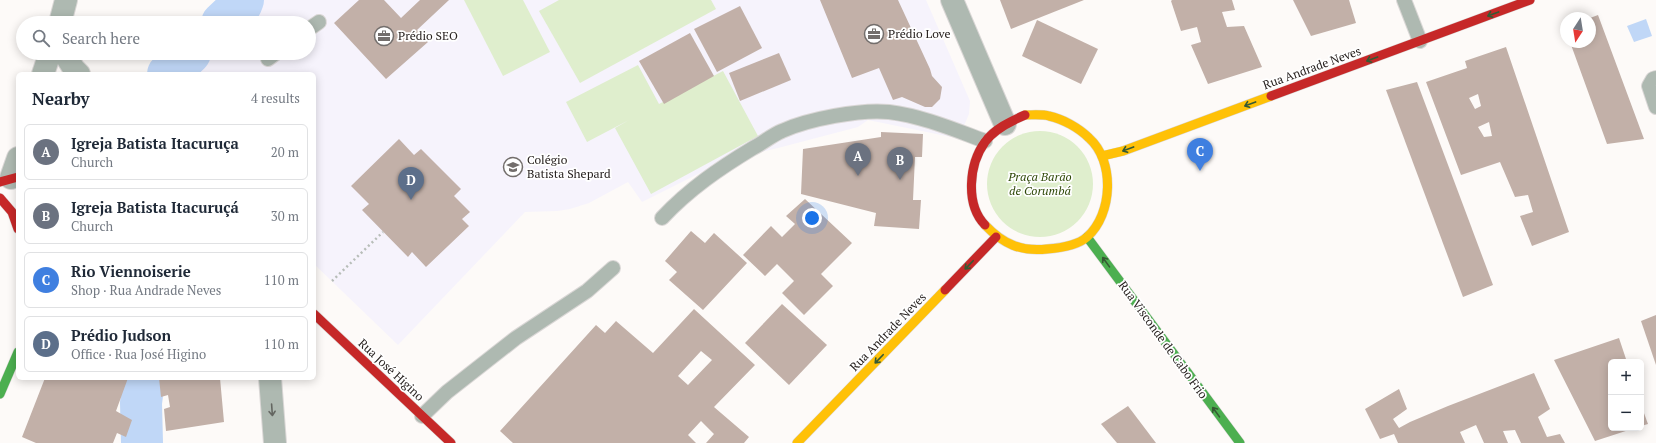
<!DOCTYPE html>
<meta charset="utf-8">
<style>
:root{--surface:#fff;--page:#f6f6f7;--text:#1f2937;--muted:#747a83;--line:#e0e1e3;--accent:#db2777}
body{margin:0;font-family:"PT Serif",serif;background:var(--page);color:var(--text)}
.controls{position:absolute;right:12px;bottom:12px;display:grid;overflow:hidden;border-radius:6px;box-shadow:0 2px 10px #0003}
.controls button{width:36px;height:36px;display:grid;place-items:center;padding:0;border:0;border-bottom:1px solid var(--line);background:var(--surface);color:var(--text);font:20px sans-serif}
.compass{position:absolute;left:1560px;top:12px;width:36px;height:36px;border-radius:50%;background:var(--surface);box-shadow:0 2px 10px #0003;rotate:192deg}
.you{position:absolute;left:812px;top:218px;width:14px;height:14px;margin:-10px;border:3px solid #fff;border-radius:50%;background:#1a73e8;box-shadow:0 0 0 6px #1a73e833}
.badge{display:grid;place-items:center;width:26px;height:26px;border-radius:50%;background:var(--accent);color:#fff;font-size:13px;font-weight:700}
.pin{position:absolute;translate:-50% -33px;filter:drop-shadow(0 1px 2px #0008)}
.pin::after{content:'';position:absolute;top:21px;width:14px;height:12px;background:inherit;clip-path:polygon(0 0,100% 0,50% 100%)}
.list{margin:0;padding:0;list-style:none}
h2{display:flex;justify-content:space-between;align-items:center;height:52px;margin:0;padding:0 16px;font-size:17px}
h2 small{font-size:13px;font-weight:400;color:var(--muted)}
.list li{display:grid;grid-template-columns:26px 1fr auto;gap:12px;align-items:center;box-sizing:border-box;height:56px;margin:0 8px 8px;padding:0 8px;border:1px solid var(--line);border-radius:6px}
.list b{display:block;font-size:15px;white-space:nowrap}
.list p{margin:0;font-size:13px;white-space:nowrap;color:var(--muted)}
.list em{font-size:13px;font-style:normal;color:var(--muted)}
.icon{flex:none;width:22px;height:22px;fill:none;stroke:currentColor;stroke-width:2;stroke-linecap:round;stroke-linejoin:round}
.map{position:relative;flex:none;width:1656px;height:443px;overflow:hidden}
.search{position:absolute;background:var(--surface);box-shadow:0 2px 10px #0003;left:16px;top:16px;width:300px;height:44px;display:flex;align-items:center;gap:10px;box-sizing:border-box;padding:0 14px;border-radius:22px;color:var(--muted);font-size:15px}
.panel{position:absolute;background:var(--surface);box-shadow:0 2px 10px #0003;left:16px;top:72px;width:300px;height:308px;border-radius:6px}
.map>svg:first-child{display:block}
.education{fill:#f6f3fc}
.green{fill:#dfeecd}
.water{fill:#c0d7f7}
.lines{fill:none;stroke-linecap:round;stroke-linejoin:round}
.river{stroke:#c0d7f7;stroke-width:42}
.building{fill:#c2b0a8;fill-rule:evenodd}
.lane-casing{stroke:#dad7d6;stroke-width:16}
.street-casing{stroke:#dad7d6;stroke-width:24}
.fast-casing{stroke:#dad7d6;stroke-width:10}
.slow-casing{stroke:#dad7d6;stroke-width:10}
.jam-casing{stroke:#dad7d6;stroke-width:10}
.path{stroke:#b7bdb8;stroke-width:2.5;stroke-dasharray:2 3;stroke-linecap:butt}
.lane{stroke:#aeb9b1;stroke-width:14}
.street{stroke:#aeb9b1;stroke-width:22}
.fast{stroke:#4caf50;stroke-width:9}
.slow{stroke:#ffc107;stroke-width:9}
.jam{stroke:#c62828;stroke-width:9}
.oneway{stroke:#365a33}
.oneway2{stroke:#646661}
.labels{text-anchor:middle;stroke-width:3.5;stroke-linejoin:round;paint-order:stroke}
.poi-label{font-size:12px;fill:#282220;stroke:#fff;text-anchor:start}
.street-label{font-size:12px;fill:#282220;stroke:#fff}
.park-label{font-size:12px;font-style:italic;fill:#2e4807;stroke:#fff}
</style>
<div class="map">
<svg width="1656" height="443" viewBox="0 0 1656 443">
<rect width="100%" height="100%" fill="#fdfaf8"/>
<path class="education" d="M255,0H926L970,101L969,114L963,128L956,125L951,137L868,120L858,127L778,148L757,153L752,147L642,202L628,182L589,203L570,209L557,211L525,212L398,345L314,264V74H180L203,53H309V23H236L252,8Z"/>
<g class="green">
<path d="M464,0H523L550,52L503,76Z"/>
<path d="M559,0H711L716,9L580,83L539,11Z"/>
<path d="M638,65L659,104L723,71L758,136L651,194L615,128L629,120L587,142L566,102Z"/>
<circle cx="1040" cy="184" r="53"/>
</g>
<path class="water" d="M1646,19L1652,36L1634,42L1627,26Z"/>
<g class="lines">
<g class="river">
<path d="M222,23L241,5L243,0"/>
<path d="M168,74L190,53"/>
<path d="M142,443L141,403L144,378"/>
</g>
</g>
<g class="building">
<path d="M359,0H384L401,18L420,0H449L417,30L428,42L386,79L334,23Z"/>
<path d="M820,0H898L930,69L932,76L942,87L940,99L932,107H925L902,97L893,100L879,68L852,78Z"/>
<path d="M1000,0H1084L1011,29Z"/>
<path d="M1172,0H1232L1235,10L1222,12L1227,27L1244,26L1262,67L1208,84L1191,45L1201,42L1197,27L1181,31L1171,1Z"/>
<path d="M1293,0H1349L1356,23L1311,36Z"/>
<path d="M740,6L762,48L717,72L694,29Z"/>
<path d="M1598,15L1644,139L1607,144L1570,42H1590V18Z"/>
<path d="M1037,20L1098,49L1081,84L1022,56Z"/>
<path d="M690,33L714,76L664,104L639,61Z"/>
<path d="M1506,47L1569,232L1532,246L1520,216L1533,212L1528,195L1515,197L1500,162L1461,175L1426,82L1467,68L1465,61ZM1478,94L1481,106L1475,109L1469,98ZM1489,122L1492,136L1484,137L1478,127Z"/>
<path d="M779,53L791,80L740,101L729,73Z"/>
<path d="M1417,82L1493,285L1463,297L1386,90Z"/>
<path d="M881,132L923,134L922,157H915L913,200H921L919,229L874,226L876,213L801,194L803,149L881,137Z"/>
<path d="M399,139L414,155L421,149L461,189L454,196L470,212L462,219L469,226L426,267L412,252L408,257L362,210L369,204L351,186Z"/>
<path d="M805,199L852,243L821,274L833,286L804,315L782,293L794,281L777,264L765,276L743,255L771,226L782,237L795,224L786,216Z"/>
<path d="M691,231L705,243L714,233L747,263L703,310L669,280L677,272L665,261Z"/>
<path d="M782,304L827,345L789,385L745,343Z"/>
<path d="M694,309L755,365L714,407L749,437L744,443H706L714,434L701,421L688,435L696,443H513L500,431L596,325L605,333L616,321L653,353ZM701,351L712,360L688,385L678,376Z"/>
<path d="M1656,315V365L1641,321Z"/>
<path d="M1619,338L1627,362H1611V428H1635L1595,441L1554,360Z"/>
<path d="M1534,373L1550,409L1538,417L1547,437L1560,434L1565,443H1521L1515,430L1503,431L1508,443H1484L1476,425L1460,432L1465,443H1398L1394,434L1380,439L1365,409L1399,389L1407,409L1393,419L1399,428L1410,422L1448,406Z"/>
<path d="M45,378H128L116,411L132,420L126,437L117,433L113,443H36L22,437Z"/>
<path d="M159,378H220L224,422L166,431L164,409L170,407L168,395L161,397Z"/>
<path d="M1641,405L1648,424L1641,426Z"/>
<path d="M1128,406L1156,443H1117L1101,424Z"/>
</g>
<g class="lines">
<g class="lane-casing">
<g id="lane">
<path d="M1404,0L1420,41"/>
<path d="M309,29L319,22"/>
<path d="M268,59L276,53"/>
<path d="M1656,78L1653,79L1649,86L1656,107"/>
<path d="M662,218C689,189 720,168 753,148C763,143 772,135 782,131C808,119 861,109 889,112C922,116 955,130 985,141"/>
<path d="M422,416L447,392L516,338L587,291L613,268"/>
</g>
</g>
<g class="street-casing">
<g id="street">
<path d="M952,0L1005,124"/>
<path d="M60,23L66,0"/>
<path d="M64,53L74,69L79,74"/>
<path d="M43,74L50,53"/>
<path d="M11,178L18,158"/>
<path d="M270,378L275,443"/>
</g>
</g>
<g class="fast-casing">
<g id="fast">
<path d="M1087,237L1240,443"/>
<path d="M0,394L18,352"/>
</g>
</g>
<g class="slow-casing">
<g id="slow">
<path d="M1102,156L1123,151L1271,96"/>
<path d="M985,225C1003,244 1021,252 1047,249C1060,248 1077,246 1087,237C1113,214 1115,161 1089,138C1079,128 1063,119 1049,116C1042,114 1033,115 1025,115"/>
<path d="M797,443L945,290"/>
</g>
</g>
<g class="jam-casing">
<g id="jam">
<path d="M1271,96L1530,0"/>
<path d="M0,182L18,177"/>
<path d="M0,198L12,212L18,229"/>
<path d="M985,225C965,204 969,164 985,142C994,129 1011,121 1025,115"/>
<path d="M945,290L996,237"/>
<path d="M314,314L451,443"/>
</g>
</g>
<path class="path" d="M332,281L383,232"/>
<use href="#lane" class="lane"/>
<use href="#street" class="street"/>
<use href="#fast" class="fast"/>
<use href="#slow" class="slow"/>
<use href="#jam" class="jam"/>
</g>
<defs><path id="oneway-shaft" d="M-6 0H5M1.5-3L5.5 0L1.5 3" fill="none" stroke-width="1.6" stroke-linecap="round" stroke-linejoin="round"/></defs>
<g class="oneway">
<use href="#oneway-shaft" transform="translate(1493 14) rotate(160)"/>
<use href="#oneway-shaft" transform="translate(1372 59) rotate(160)"/>
<use href="#oneway-shaft" transform="translate(1250 104) rotate(160)"/>
<use href="#oneway-shaft" transform="translate(1128 149) rotate(160)"/>
<use href="#oneway-shaft" transform="translate(1106 262) rotate(-126)"/>
<use href="#oneway-shaft" transform="translate(969 265) rotate(134)"/>
<use href="#oneway-shaft" transform="translate(879 359) rotate(134)"/>
<use href="#oneway-shaft" transform="translate(1216 412) rotate(-126)"/>
</g>
<use class="oneway2" href="#oneway-shaft" transform="translate(272 410) rotate(86)"/>
<defs>
<g id="office-ring" transform="scale(1)"><circle r="9.5" fill="#fff" stroke="#736e6c" stroke-width="1.5"/><path d="M-6-3h4V-5.5h4V-3h4V5H-6ZM-1-4.5V-3h2v-1.5ZM-6 0V1H6V0Z" fill="#736e6c"/></g>
<g id="school-ring" transform="scale(1)"><circle r="9.5" fill="#fff" stroke="#736e6c" stroke-width="1.5"/><path d="M0-5L7-2L0 1L-7-2ZM-4 1L0 2.5L4 1V4Q0 6-4 4Z" fill="#736e6c"/></g>
</defs>
<g fill-rule="evenodd">
<use href="#office-ring" x="874" y="34"/>
<use href="#office-ring" x="384" y="36"/>
<use href="#school-ring" x="513" y="167"/>
</g>
<g class="labels">
<g class="poi-label">
<text x="888" y="38">Prédio Love</text>
<text x="398" y="40">Prédio SEO</text>
<text x="527" y="164">Colégio<tspan x="527" dy="14">Batista Shepard</tspan></text>
</g>
<g class="street-label">
<text transform="translate(1312 68) rotate(-20)" y="4">Rua Andrade Neves</text>
<text transform="translate(888 332) rotate(-46)" y="4">Rua Andrade Neves</text>
<text transform="translate(1163 340) rotate(54)" y="4">Rua Visconde de Cabo Frio</text>
<text transform="translate(391 370) rotate(43)" y="4">Rua José Higino</text>
</g>
<g class="park-label">
<text x="1040" y="181">Praça Barão<tspan x="1040" dy="14">de Corumbá</tspan></text>
</g>
</g>
</svg>
<div class="controls">
<button>+</button>
<button>−</button>
</div>
<svg class="compass" viewBox="-18 -18 36 36"><path d="M0-13l5 13h-10z" fill="#e53935"/><path d="M0 13l5-13h-10z" fill="#747a83"/></svg>
<div class="you"></div>
<div class="pin badge" style="left:858px;top:176px;background:#6b7280">A</div>
<div class="pin badge" style="left:900px;top:180px;background:#6b7280">B</div>
<div class="pin badge" style="left:1200px;top:171px;background:#3f7fe0">C</div>
<div class="pin badge" style="left:411px;top:200px;background:#5c6f8a">D</div>
<div class="search"><svg class="icon" aria-label="search" viewBox="0 0 24 24"><circle cx="10" cy="10" r="6"/><path d="M15 15l6 6"/></svg>Search here</div>
<section class="panel">
<h2>Nearby<small>4 results</small></h2>
<ul class="list">
<li><span class="badge" style="background:#6b7280">A</span><div><b>Igreja Batista Itacuruça</b><p>Church</p></div><em>20 m</em></li>
<li><span class="badge" style="background:#6b7280">B</span><div><b>Igreja Batista Itacuruçá</b><p>Church</p></div><em>30 m</em></li>
<li><span class="badge" style="background:#3f7fe0">C</span><div><b>Rio Viennoiserie</b><p>Shop · Rua Andrade Neves</p></div><em>110 m</em></li>
<li><span class="badge" style="background:#5c6f8a">D</span><div><b>Prédio Judson</b><p>Office · Rua José Higino</p></div><em>110 m</em></li>
</ul>
</section>
</div>
